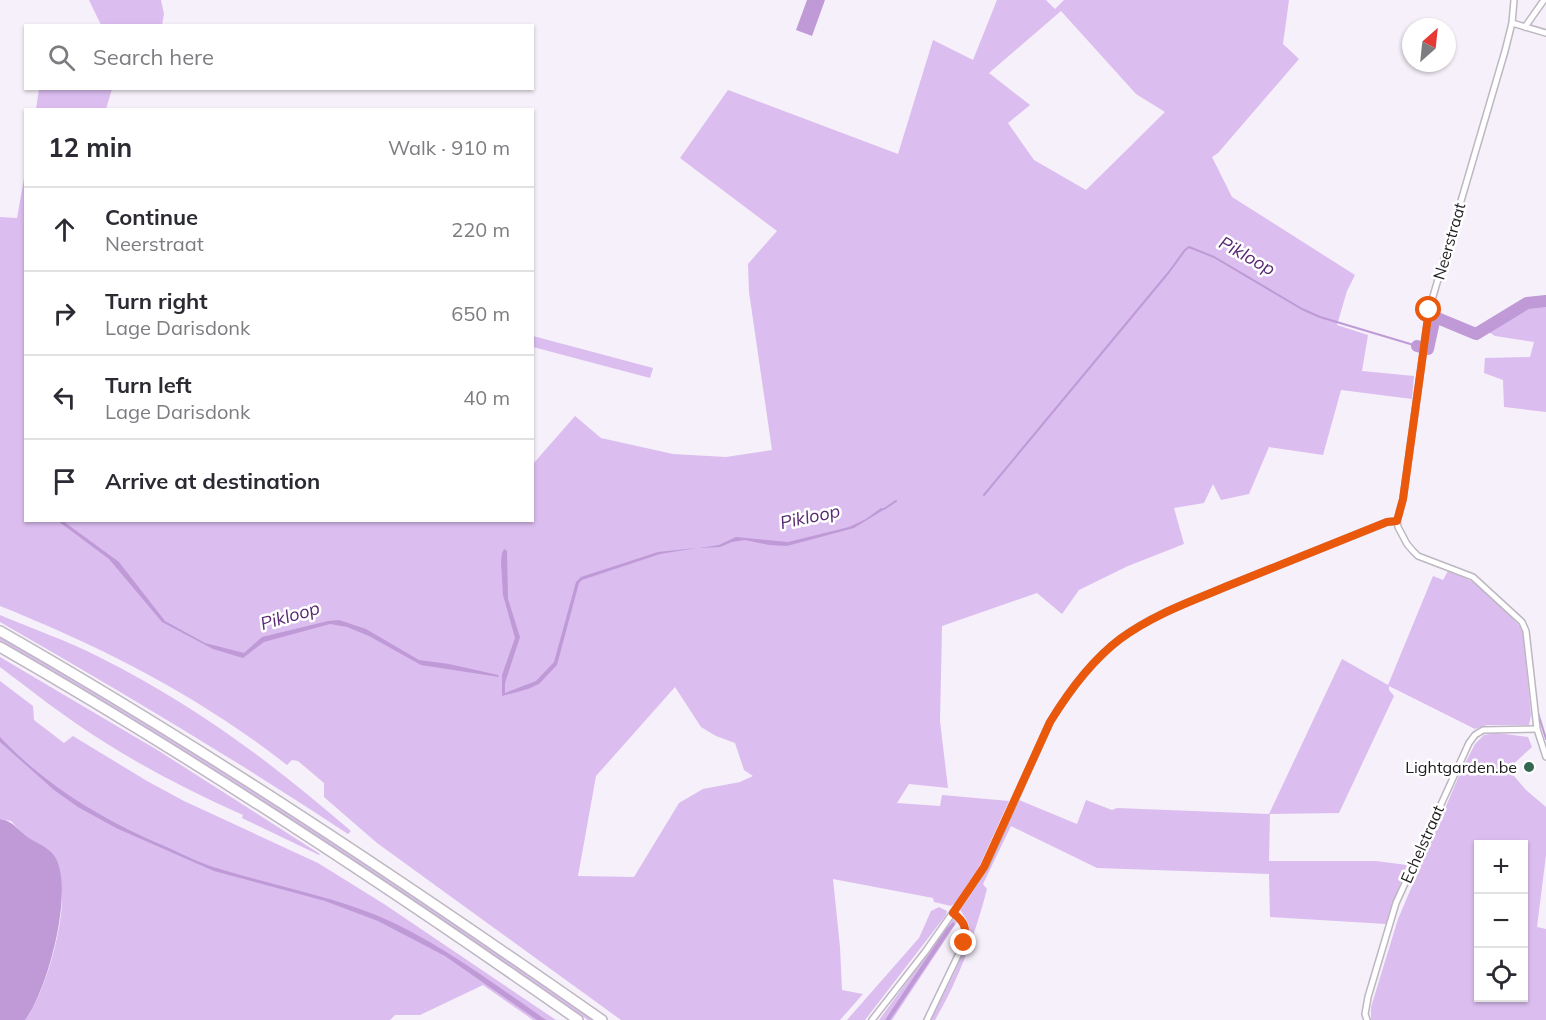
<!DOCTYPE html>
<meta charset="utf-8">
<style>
:root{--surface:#fff;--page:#f7f7f7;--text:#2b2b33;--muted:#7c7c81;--line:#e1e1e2}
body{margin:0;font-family:Mulish,sans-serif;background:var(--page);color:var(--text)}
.controls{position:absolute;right:18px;bottom:18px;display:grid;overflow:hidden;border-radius:0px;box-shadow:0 2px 4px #0004}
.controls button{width:54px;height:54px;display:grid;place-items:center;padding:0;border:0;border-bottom:2px solid var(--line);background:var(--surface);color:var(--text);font:30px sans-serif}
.compass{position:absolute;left:1402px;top:18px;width:54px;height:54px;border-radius:50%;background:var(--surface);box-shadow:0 2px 4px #0004;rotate:27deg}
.stop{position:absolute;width:18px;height:18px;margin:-14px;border:4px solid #ea580c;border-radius:50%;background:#fff}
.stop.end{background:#ea580c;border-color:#fff;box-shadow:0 2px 6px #0008}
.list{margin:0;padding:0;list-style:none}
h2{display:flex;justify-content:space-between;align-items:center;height:78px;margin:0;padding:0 24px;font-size:26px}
h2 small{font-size:20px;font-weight:400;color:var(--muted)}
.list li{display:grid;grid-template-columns:39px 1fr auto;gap:18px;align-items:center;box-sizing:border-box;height:84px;padding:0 24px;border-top:2px solid var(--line)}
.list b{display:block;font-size:22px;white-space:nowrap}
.list p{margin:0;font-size:20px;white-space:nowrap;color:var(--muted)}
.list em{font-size:20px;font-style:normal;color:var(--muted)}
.icon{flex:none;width:33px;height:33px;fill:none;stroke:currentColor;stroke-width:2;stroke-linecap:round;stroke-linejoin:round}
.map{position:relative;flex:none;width:1546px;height:1020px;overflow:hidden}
.search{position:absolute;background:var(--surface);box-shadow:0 2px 4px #0004;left:24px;top:24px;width:510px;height:66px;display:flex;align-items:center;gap:15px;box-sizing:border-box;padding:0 21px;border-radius:0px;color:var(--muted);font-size:22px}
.panel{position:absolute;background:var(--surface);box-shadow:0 2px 4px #0004;left:24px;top:108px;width:510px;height:414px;border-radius:0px}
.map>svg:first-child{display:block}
.green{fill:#dbbdef;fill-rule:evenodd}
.water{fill:#bf9ad7}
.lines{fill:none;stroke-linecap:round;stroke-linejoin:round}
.stream{stroke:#bf9ad7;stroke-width:2}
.river{stroke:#bf9ad7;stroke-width:12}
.street-casing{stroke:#bdb7c1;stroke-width:8}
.highway-casing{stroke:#bdb7c1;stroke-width:12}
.street{stroke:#fff;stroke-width:5}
.highway{stroke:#fff;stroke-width:9}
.route{stroke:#ea580c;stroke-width:8}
.poi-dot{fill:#326950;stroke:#fff;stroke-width:2}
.labels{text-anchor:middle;stroke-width:5;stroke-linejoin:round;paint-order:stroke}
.street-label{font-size:16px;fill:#1d1b1e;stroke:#fff}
.poi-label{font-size:16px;fill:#1d1b1e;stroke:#fff;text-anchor:end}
.water-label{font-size:18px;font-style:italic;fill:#592a73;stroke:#fff}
</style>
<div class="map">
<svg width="1546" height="1020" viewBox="0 0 1546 1020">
<rect width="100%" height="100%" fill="#f6f0fa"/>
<g class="green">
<path d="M89,0H161L164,14L162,25H101Z"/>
<path d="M997,0H1046L1055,9L1064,0H1289L1283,44L1299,59L1218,153L1212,157L1232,197L1355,275L1347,291L1337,325L1368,335L1362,371L1414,376L1412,399L1341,390L1323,455L1269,447L1249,494L1221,500L1213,484L1204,503L1174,508L1184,544L1128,566L1079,590L1062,614L1037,593L942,626L940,721L948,788L909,784L897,803L940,806L942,795L1009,801L979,867L955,903L951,906L934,902L933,898L833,879L840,947L842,990L863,994L840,1020H621L377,843L324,797V783L298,761L292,760L287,765C199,696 102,647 0,606V217L17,218L25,173L26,520H532L533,464L575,416L601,438L673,454L726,457L772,450L749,292L748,264L777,231L680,158L728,90L898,154L933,40L973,60ZM1061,11L1136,94L1165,112L1086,190L1034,160L1008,123L1030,105L989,73ZM675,687L701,727L716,736L735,743L744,770L753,776L740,782L703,789L679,803L634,877L578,876L596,776Z"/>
<path d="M39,89V88L112,89L106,109H36Z"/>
<path d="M1534,301H1546V412L1504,407L1503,380L1484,373L1485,358L1530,357L1534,342L1495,336L1481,327Z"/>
<path d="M533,336L653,368L650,378L533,347Z"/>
<path d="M1448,571L1476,583L1518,624L1523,631L1531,715L1529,725H1487L1475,729L1389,686V690L1394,696L1339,813L1270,814L1269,861H1376L1407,865L1386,924L1270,917L1269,874L1097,868L1011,826L983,884L987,889C975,935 959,979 935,1020H930C940,1001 967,952 969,932C970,923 965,917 960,910L984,875L1019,800L1077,824L1086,800L1112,810L1117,808L1269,814L1342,659L1388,685L1433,576L1443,580Z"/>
<path d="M0,615C33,629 68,641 101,658C195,705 271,762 351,831L348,834C235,759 118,690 0,622Z"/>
<path d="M0,637C204,756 401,884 594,1020H588C396,887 203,758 0,641Z"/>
<path d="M0,657L159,751L320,854L319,855L242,818L243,815C194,793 146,769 101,740C66,718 33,692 0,667Z"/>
<path d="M0,681L33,706L34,720L64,743L73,736L147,781L184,801L318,863L384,904L556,1020H533L483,985L420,1015H395L390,1020H25C45,994 63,928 62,895C62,882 56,867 53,854L25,836L11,821L0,819Z"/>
<path d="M1497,733L1528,737L1532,747L1508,769L1526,790L1546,807V855L1537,927L1546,929V1020H1371V1007L1398,919L1461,771L1475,744L1484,735ZM1478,844H1524V998H1478Z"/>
<path d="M939,907L947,911L946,915L865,1020H847L919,938L931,911Z"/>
<path d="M953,919L957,922L892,1020H879Z"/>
</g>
<g class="water">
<path d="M807,0H825L812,36L796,30Z"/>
<path d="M881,508L885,509L854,528L787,546L769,545L745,540L732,542L720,547L699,548L719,545L736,537L788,542L849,527L866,519Z"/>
<path d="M58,521H63L119,562L165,621L205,643L244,653L262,637L328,621L339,620L366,629L419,660L449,664L498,675L499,677L421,665L369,636L347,627L330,624L264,642L243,658L213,649L162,622L109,559Z"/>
<path d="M697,548L660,554L582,580L579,583L557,665L539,684L528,689L502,696V675L515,638L503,595L501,562L502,553L504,549L507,551L508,599L520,637L505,683V693L536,681L554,662L576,582L581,577L658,552Z"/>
<path d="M0,737C48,788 105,821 169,848C186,856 202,864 220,869C272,885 326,895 376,915C438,941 491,982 546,1020H537L445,956L378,921L325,901L214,871L116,828L78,807L54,790L0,742Z"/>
<path d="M0,819C13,821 16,828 26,836C34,842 46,846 53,854C77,884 47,993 25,1020H0Z"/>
<path d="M953,922L955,924L890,1020H885L946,929Z"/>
</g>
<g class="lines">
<g class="stream">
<path d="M984,495L1169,272L1185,250L1189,247L1214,257L1302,309L1320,317L1417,346"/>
<path d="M884,509L896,501"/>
<path d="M1538,713L1546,739"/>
</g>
<path class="river" d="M1417,346L1428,349L1435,317L1476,334L1527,303L1546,301"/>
<g class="street-casing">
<g id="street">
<path d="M1514,0L1512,23L1505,51L1429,310L1403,499L1397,521L1398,527L1407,544L1413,551L1418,556L1473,577L1522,622L1526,631L1537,729L1546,757"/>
<path d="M1512,23L1546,33"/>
<path d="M1525,27L1544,0"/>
<path d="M872,1020L925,952L985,867L1050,722C1069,691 1091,661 1120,639C1153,614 1192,601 1230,585C1282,564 1335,543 1387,522L1397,521"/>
<path d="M927,1020L964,943C967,928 965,922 953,913"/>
<path d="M1367,1020L1365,1014L1368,997L1396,903L1469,743L1475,735L1483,730L1537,729"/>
</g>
</g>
<g class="highway-casing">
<g id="highway">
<path d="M0,631C208,750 406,883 602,1020"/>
<path d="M0,647C199,761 390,888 578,1020"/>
</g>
</g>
<use href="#street" class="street"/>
<use href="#highway" class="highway"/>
</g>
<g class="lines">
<path class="route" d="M964,943C967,928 965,922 953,913L984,867L1050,722C1069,691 1091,661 1120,639C1154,614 1192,601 1230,585C1282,564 1335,543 1387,522L1397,521L1403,499L1429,310"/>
</g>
<circle class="poi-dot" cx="1529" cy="767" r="6"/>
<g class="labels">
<g class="street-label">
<text transform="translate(1449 241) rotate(-74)" y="6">Neerstraat</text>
<text transform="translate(1422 844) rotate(-66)" y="6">Echelstraat</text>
</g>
<g class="poi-label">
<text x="1517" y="773">Lightgarden.be</text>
</g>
<g class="water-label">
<text transform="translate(1247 256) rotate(29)" y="6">Pikloop</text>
<text transform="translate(810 517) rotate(-12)" y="6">Pikloop</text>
<text transform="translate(290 616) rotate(-16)" y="6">Pikloop</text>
</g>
</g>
</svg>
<div class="controls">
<button>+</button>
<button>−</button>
<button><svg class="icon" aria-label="locate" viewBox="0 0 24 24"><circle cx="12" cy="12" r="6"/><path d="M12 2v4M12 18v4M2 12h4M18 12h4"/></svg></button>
</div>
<svg class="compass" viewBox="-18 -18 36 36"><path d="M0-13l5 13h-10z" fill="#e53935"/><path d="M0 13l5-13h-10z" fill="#7c7c81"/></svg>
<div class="stop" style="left:1429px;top:310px"></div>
<div class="stop end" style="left:964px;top:943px"></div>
<div class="search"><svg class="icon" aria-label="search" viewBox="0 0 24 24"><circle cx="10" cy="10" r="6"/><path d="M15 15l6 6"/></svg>Search here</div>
<section class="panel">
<h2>12 min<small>Walk · 910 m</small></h2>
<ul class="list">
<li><svg class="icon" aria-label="ahead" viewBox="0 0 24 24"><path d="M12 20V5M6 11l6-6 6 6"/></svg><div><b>Continue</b><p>Neerstraat</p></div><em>220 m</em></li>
<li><svg class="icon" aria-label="right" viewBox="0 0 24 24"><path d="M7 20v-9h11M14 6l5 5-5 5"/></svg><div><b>Turn right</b><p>Lage Darisdonk</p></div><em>650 m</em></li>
<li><svg class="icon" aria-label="left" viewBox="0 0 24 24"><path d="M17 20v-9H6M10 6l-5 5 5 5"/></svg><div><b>Turn left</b><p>Lage Darisdonk</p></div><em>40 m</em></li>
<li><svg class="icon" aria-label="arrive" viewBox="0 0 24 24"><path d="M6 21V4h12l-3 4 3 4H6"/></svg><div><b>Arrive at destination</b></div></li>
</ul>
</section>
</div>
